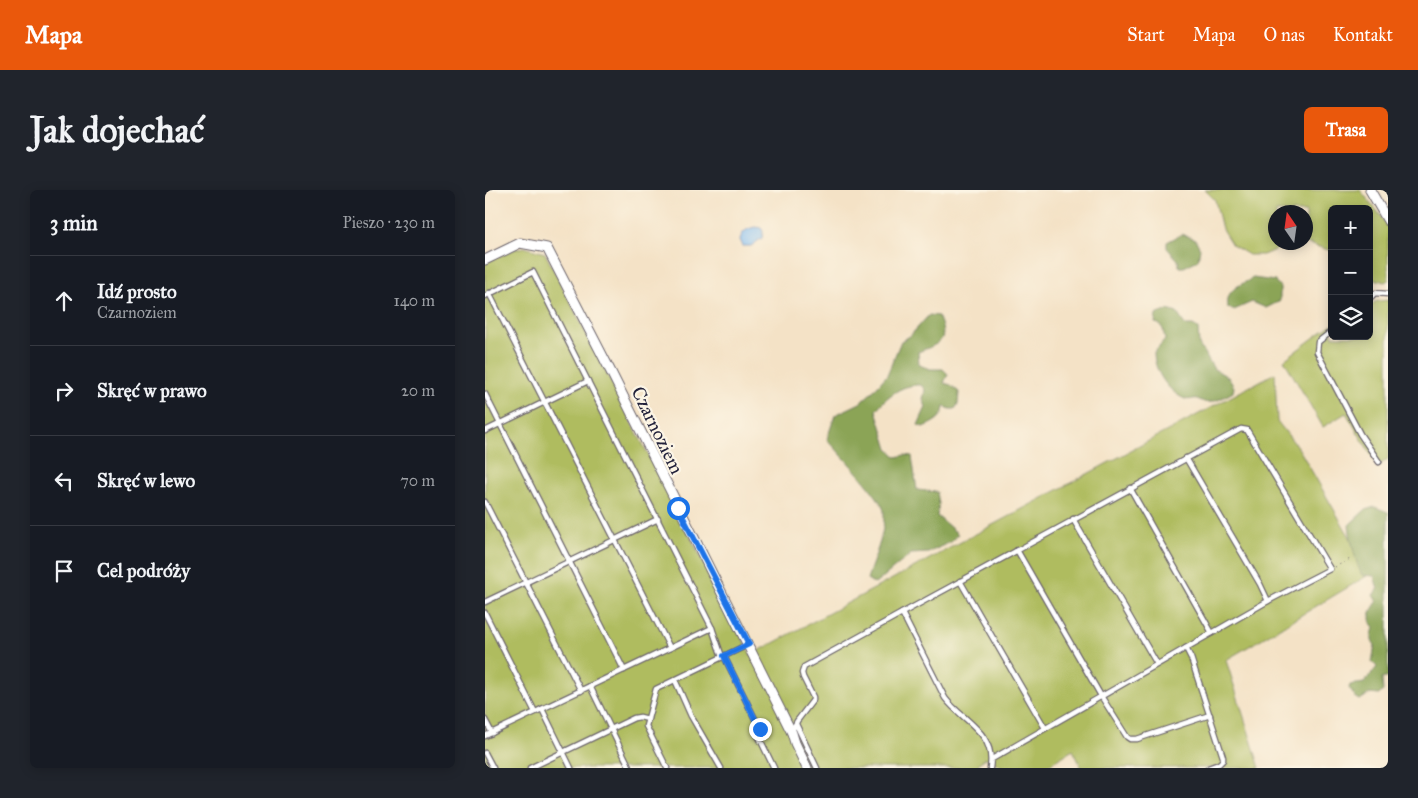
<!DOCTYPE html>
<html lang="pl">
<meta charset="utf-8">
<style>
:root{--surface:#171b24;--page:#20242c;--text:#f1f3f6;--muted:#9ea1a6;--line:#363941;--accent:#ea580c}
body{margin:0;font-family:"IM FELL Great Primer",serif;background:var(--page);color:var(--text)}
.controls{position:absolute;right:15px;top:15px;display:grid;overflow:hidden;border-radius:8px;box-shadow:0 2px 12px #0003}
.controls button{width:45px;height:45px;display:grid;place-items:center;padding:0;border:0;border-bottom:1px solid var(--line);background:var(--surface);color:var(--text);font:25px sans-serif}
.compass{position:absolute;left:783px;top:15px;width:45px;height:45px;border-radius:50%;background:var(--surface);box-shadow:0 2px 12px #0003;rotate:347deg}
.stop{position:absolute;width:15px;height:15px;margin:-11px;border:4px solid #1a73e8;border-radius:50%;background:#fff}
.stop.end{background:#1a73e8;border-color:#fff;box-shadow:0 1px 5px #0008}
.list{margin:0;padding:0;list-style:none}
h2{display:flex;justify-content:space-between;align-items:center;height:65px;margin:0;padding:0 20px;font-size:21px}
h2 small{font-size:16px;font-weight:400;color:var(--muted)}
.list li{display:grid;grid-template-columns:32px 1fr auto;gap:15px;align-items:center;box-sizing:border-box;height:90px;padding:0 20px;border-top:1px solid var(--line)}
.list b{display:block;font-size:19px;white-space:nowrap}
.list p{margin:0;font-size:16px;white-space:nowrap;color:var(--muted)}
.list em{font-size:16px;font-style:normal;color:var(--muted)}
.icon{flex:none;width:28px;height:28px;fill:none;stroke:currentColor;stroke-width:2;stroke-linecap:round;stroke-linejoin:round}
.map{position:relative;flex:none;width:903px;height:578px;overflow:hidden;border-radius:8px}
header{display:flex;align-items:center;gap:30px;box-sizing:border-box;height:70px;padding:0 25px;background:var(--accent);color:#fff}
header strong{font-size:24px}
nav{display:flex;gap:28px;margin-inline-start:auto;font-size:18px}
.intro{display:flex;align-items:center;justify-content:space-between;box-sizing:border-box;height:120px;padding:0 30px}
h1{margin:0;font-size:35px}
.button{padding:12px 22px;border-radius:8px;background:var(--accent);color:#fff;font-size:18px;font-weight:700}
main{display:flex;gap:30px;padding:0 30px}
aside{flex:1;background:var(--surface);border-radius:8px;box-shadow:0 2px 12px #0003}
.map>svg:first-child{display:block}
.green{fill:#afbc5f;stroke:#686f4d;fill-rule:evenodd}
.forest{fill:#8ba456;stroke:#566348}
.water{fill:#80bbf2;stroke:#516e96}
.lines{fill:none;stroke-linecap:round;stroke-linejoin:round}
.service-casing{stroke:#6c656c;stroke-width:7}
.minor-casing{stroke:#6c656c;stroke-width:11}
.path{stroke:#6c656c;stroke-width:1;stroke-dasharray:1 4;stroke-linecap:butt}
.service{stroke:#fff;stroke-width:4.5}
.minor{stroke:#fff;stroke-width:9}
.route{stroke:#1a73e8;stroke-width:6}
.labels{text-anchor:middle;stroke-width:4.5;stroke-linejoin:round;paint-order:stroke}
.street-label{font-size:19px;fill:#22223b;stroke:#fcf5e5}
</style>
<header>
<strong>Mapa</strong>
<nav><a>Start</a><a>Mapa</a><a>O nas</a><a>Kontakt</a></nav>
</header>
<div class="intro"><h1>Jak dojechać</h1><a class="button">Trasa</a></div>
<main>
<aside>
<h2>3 min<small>Pieszo · 230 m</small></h2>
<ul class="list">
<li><svg class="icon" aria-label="ahead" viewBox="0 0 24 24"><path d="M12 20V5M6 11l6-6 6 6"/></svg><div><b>Idź prosto</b><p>Czarnoziem</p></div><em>140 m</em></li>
<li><svg class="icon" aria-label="right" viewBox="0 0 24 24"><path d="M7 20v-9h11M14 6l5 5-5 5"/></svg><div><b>Skręć w prawo</b></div><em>20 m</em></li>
<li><svg class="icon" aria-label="left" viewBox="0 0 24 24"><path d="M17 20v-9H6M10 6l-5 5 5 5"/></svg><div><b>Skręć w lewo</b></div><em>70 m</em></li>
<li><svg class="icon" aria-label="arrive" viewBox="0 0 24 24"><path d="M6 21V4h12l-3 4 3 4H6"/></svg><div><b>Cel podróży</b></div></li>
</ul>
</aside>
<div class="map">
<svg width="903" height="578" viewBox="0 0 903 578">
<rect width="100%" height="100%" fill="#fcf5e5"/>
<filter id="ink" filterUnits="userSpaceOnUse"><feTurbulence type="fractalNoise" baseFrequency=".02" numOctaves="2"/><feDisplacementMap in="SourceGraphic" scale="10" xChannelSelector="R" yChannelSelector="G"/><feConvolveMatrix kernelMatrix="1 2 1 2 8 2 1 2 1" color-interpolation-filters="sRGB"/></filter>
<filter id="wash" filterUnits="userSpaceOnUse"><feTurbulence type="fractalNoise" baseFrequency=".0096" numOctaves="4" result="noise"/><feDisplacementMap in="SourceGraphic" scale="20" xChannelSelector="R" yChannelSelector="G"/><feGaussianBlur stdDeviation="1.12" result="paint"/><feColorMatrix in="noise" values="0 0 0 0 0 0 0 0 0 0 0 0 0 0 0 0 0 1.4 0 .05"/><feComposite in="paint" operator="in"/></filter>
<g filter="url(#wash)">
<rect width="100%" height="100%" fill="#f4e2c6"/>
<g class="green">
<path d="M720,0H875L893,22L903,37V91L899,92L884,87V19H847V61L821,53L792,59L778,65H764L747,55L737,39L730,10ZM791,22H821V52H791Z"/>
<path d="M39,57L60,63L266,465L790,183L792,231L814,259L866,349L877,385L882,386L741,470L775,578H597L588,560L558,578H520L501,568L495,572L491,578H0V73L30,59Z"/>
<path d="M903,110V269L893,276L861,223L838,237L799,170L847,134V146H884C884,139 882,118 887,114C891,110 898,111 903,110Z"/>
</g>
<g class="forest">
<path d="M697,44L710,49L715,58L713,70L699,77H694L693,70L682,58V52Z"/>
<path d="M768,88L790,91L795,97V111L781,118L767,112L749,120L743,118C740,99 754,96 768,88Z"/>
<path d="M683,120L692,123L700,135H708L713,138L714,155L729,179L743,187L749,197L748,202C741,206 735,210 727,212C720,214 718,211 712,209C708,208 704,211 700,209C683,202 669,181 669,163L680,150L678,139L674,134L670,133L671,125Z"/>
<path d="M444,125L453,126C464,151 456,153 433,162L434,175L445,179H458L463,184L459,193L466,195L474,202L473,214L470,219H465L459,216C459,228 448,233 438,237L433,235L441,217L438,209L440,200L436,195C417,194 402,206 391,220L403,259L412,267L420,265L427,266L432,300L452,302L454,313L452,326L473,344L467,351L443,363L426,364L390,394L382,389C389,367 400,346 399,322C399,309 353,262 342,249L350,225L375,213L387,202L402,185L416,151L425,146Z"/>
<path d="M890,317L903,322V487L897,489L898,501L894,505L884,504L875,510L870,507L864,498L865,495L879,493L892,477L887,472L890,455C885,449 887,445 889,438C882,428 885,422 892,412L888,405L893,399L889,386L877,385C871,375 865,347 864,335L880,320Z"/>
</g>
<path class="water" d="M270,37L276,38L278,41L277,48L266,56H258L255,50C257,41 262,39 270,37Z"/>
</g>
<g filter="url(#ink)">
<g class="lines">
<g class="service-casing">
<g id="service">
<path d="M4,103L185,458"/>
<path d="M0,106L48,82L227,438L237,467"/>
<path d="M884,109L890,103L903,104"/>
<path d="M847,141L833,152L832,162L875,244L894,272"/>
<path d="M0,204L139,480"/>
<path d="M0,241L103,191"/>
<path d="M701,268L775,394L783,411"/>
<path d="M645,298L727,443"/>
<path d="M0,312L96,501"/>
<path d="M588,329L672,474"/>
<path d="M532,360L616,506L642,547L645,549H652L725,525"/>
<path d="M475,391L560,538"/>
<path d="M0,412L173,329"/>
<path d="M0,423L50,522"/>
<path d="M701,458L706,468L738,567V570L734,574L723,578"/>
<path d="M239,466L275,539L273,545L289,578"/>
<path d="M190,490L206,526L236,578"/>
<path d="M105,496L145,578"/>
<path d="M57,519L86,578"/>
<path d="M0,530L7,543"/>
<path d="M311,534L332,578"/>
<path d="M307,541L312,531L328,510V507L318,487L317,483L319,477L417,423"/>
<path d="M0,546L227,438"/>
<path d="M0,563L8,578"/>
<path d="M45,578L149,528L155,527L163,529"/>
<path d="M182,578L161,536L171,499L262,455"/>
<path d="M505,578C511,542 477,531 460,508L417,423L756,239L762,240L845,379L783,411L507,569"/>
</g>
</g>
<g class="minor-casing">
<g id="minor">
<path d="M885,0L903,31"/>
<path d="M0,70L35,53L62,58L125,180L307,543L310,553L322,578"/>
</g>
</g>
<path class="path" d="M850,377L867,368"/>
<use href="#service" class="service"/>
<use href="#minor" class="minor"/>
</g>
</g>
<g class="lines" filter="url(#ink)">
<path class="route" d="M193,318L264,454L239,466L275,539"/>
</g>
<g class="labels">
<g class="street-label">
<text transform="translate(173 240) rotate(64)" y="7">Czarnoziem</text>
</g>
</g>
</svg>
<div class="controls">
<button>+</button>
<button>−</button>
<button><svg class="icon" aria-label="layers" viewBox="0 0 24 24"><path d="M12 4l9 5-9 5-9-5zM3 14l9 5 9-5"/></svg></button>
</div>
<svg class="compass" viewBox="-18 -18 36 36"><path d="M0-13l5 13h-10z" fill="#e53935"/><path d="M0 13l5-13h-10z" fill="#9ea1a6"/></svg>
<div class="stop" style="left:193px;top:318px"></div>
<div class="stop end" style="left:275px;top:539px"></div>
</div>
</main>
